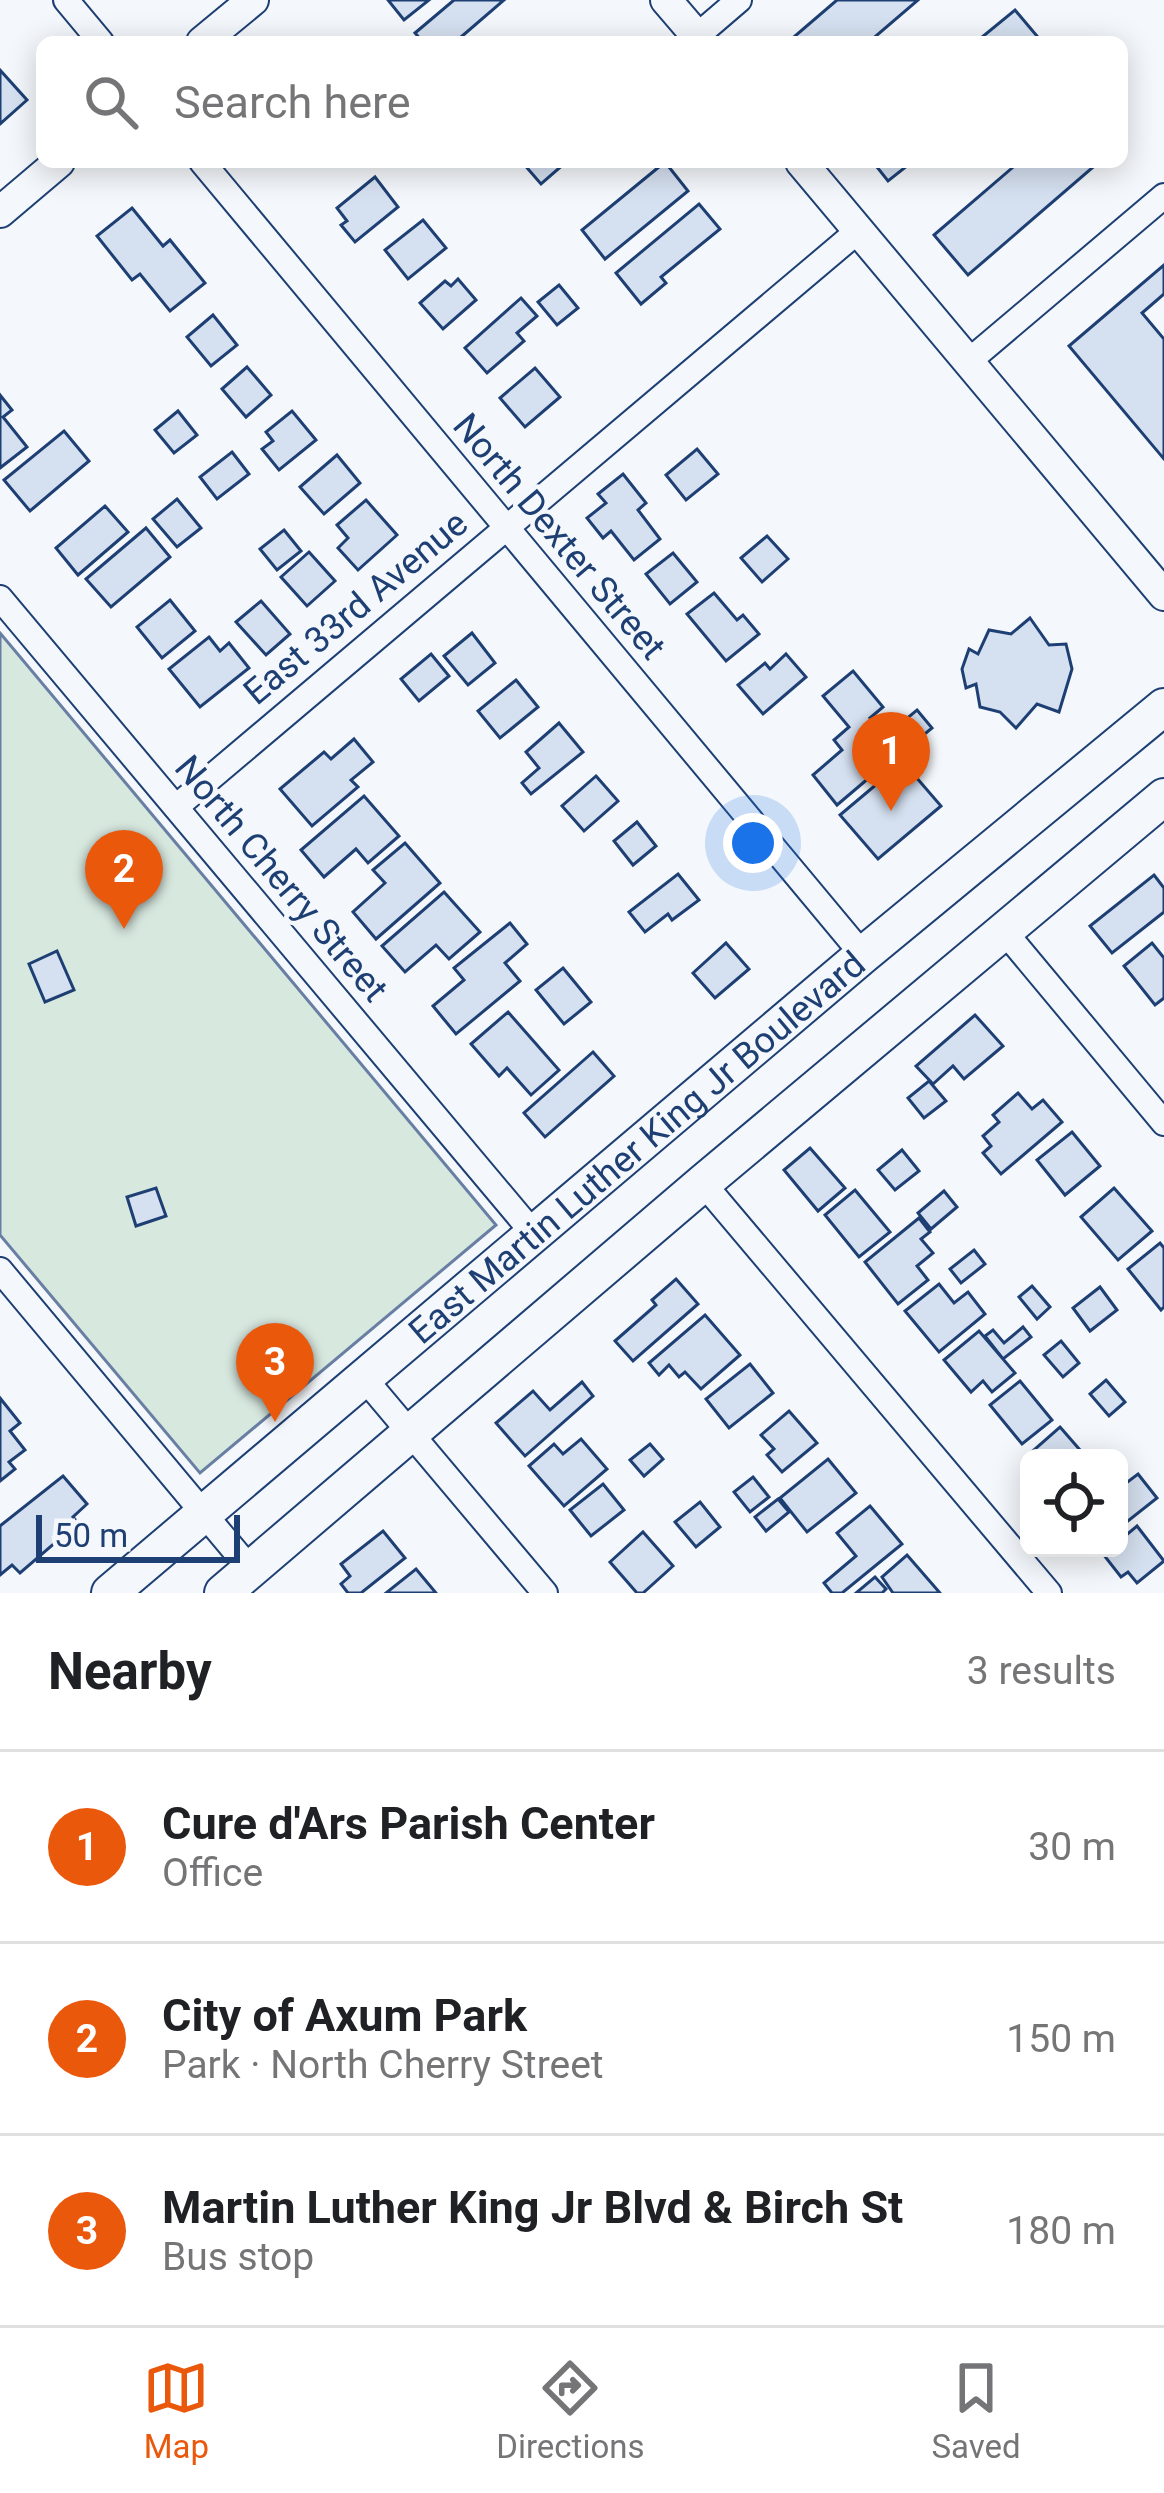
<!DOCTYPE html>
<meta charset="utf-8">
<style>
:root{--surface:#fff;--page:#f6f6f6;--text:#202124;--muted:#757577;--line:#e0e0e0;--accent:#ea580c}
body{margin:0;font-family:Roboto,sans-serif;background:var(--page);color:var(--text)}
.controls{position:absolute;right:36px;bottom:36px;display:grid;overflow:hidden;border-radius:18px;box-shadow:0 6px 30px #0003}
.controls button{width:108px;height:108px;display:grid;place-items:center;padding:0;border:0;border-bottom:3px solid var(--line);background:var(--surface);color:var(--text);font:60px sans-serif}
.scale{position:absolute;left:36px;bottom:30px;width:204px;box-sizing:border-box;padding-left:12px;border:6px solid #1d3f73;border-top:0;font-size:33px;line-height:42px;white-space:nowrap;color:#1d3f73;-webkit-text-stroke:9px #f4f7fb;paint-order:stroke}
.you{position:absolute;left:753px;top:843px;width:42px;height:42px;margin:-30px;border:9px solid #fff;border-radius:50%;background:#1a73e8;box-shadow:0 0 0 18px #1a73e833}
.badge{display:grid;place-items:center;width:78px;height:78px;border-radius:50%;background:var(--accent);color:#fff;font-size:39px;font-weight:700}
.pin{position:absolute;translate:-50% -99px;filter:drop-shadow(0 3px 6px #0008)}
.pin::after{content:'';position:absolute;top:63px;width:42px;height:36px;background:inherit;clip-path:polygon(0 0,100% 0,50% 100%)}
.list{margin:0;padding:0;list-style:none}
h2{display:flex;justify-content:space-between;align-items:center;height:156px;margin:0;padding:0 48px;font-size:51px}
h2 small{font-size:39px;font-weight:400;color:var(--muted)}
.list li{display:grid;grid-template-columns:78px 1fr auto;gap:36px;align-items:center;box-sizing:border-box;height:192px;padding:0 48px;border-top:3px solid var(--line)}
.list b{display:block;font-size:45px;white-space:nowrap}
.list p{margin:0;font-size:39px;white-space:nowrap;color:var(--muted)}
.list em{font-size:39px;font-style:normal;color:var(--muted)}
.icon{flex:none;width:66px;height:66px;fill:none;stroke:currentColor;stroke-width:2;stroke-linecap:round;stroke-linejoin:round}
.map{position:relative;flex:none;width:1164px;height:1593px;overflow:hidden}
.search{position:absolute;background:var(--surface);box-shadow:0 6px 30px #0003;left:36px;right:36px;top:36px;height:132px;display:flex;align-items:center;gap:30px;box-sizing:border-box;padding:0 42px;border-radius:18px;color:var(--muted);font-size:45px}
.sheet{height:732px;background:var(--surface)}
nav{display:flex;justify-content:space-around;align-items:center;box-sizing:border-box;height:168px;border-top:3px solid var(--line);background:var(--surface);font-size:33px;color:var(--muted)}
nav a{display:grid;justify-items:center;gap:6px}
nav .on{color:var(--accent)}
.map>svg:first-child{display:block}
.green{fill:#d7e8df;stroke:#687fa3;stroke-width:3}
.building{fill:#d5e0f0;stroke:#1d3f73;stroke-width:3}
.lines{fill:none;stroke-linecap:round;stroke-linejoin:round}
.minor-casing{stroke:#1d3f73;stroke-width:28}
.tertiary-casing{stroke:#1d3f73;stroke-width:34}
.secondary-casing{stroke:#1d3f73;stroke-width:40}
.minor{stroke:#f4f7fb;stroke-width:24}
.tertiary{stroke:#f4f7fb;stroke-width:30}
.secondary{stroke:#f4f7fb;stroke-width:36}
.labels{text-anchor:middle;stroke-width:9;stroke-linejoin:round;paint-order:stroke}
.street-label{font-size:36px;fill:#1d3f73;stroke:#f4f7fb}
</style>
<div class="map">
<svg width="1164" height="1593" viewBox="0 0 1164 1593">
<rect width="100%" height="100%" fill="#f4f7fb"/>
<path class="green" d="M0,633L496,1225L200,1473L0,1235Z"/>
<g class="building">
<path d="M388,0H429L404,20Z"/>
<path d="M454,0H504L461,37L465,42H423L415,33Z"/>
<path d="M837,0H918L869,42H788Z"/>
<path d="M1015,10L1042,42H976Z"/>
<path d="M0,70L27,100L0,124Z"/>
<path d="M522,162H565V163L541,184Z"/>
<path d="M665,162L688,191L605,259L582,230Z"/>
<path d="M873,162H912L888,181Z"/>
<path d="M1019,162H1099L968,275L934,235Z"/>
<path d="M375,177L398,207L355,242L341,225L347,221L337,208Z"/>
<path d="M699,204L720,229L661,277L666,283L641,304L616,273Z"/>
<path d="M132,208L163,246L170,240L205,283L170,311L140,274L132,280L97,236Z"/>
<path d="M423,220L446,248L408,279L385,250Z"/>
<path d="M1164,265V294L1142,313L1164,339V459L1069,346Z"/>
<path d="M458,279L476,300L443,329L420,303L445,281L451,286Z"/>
<path d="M559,285L578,308L557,325L538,302Z"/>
<path d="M521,298L537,316L517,333L524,341L487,373L465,348Z"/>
<path d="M213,315L237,345L211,366L187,337Z"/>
<path d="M247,367L271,395L246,417L222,389Z"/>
<path d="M535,368L560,397L525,427L500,398Z"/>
<path d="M0,395L12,410L3,417L27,447L0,468Z"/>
<path d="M178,411L197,435L174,453L155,430Z"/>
<path d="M292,411L316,440L279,470L262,449L273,441L266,432Z"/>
<path d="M64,431L89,461L30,511L4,480Z"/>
<path d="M697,449L718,474L686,500L666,475Z"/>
<path d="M232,452L249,474L217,499L200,477Z"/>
<path d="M337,455L360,483L324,514L300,487Z"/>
<path d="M623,474L646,503L638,510L660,539L634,560L611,531L603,538L587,518L606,503L598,494Z"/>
<path d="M177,499L201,528L177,547L153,519Z"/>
<path d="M366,500L397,535L358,570L338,548L348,538L337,525Z"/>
<path d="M105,506L128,532L78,575L56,548Z"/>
<path d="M146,528L170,557L111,607L86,579Z"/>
<path d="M284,530L301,551L277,570L260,549Z"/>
<path d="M767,536L788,559L762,582L741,558Z"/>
<path d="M309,552L335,581L307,606L281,577Z"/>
<path d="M673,553L697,582L670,604L646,574Z"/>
<path d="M714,593L737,620L743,615L759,634L726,661L687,614Z"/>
<path d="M170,600L195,631L162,658L137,627Z"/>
<path d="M261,601L290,634L266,655L236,622Z"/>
<path d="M1030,618L1049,645L1066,644L1072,669L1059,712L1037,704L1016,728L1000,712L980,707L976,684L966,688L962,669L969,649L978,654L989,630L1011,634Z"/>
<path d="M472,633L495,663L468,685L444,656Z"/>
<path d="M209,637L220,651L229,643L249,668L200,707L169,669Z"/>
<path d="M431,654L449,676L419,701L401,679Z"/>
<path d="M786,654L806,677L763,714L738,685L765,663L770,669Z"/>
<path d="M853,671L883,707L870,718L891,743L861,767L870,777L837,805L813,775L842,750L834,740L849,727L823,696Z"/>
<path d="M516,680L538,707L500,738L478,711Z"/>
<path d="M917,710L932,728L909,747L894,729Z"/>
<path d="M559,723L583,752L531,794L522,783L539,768L526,752Z"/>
<path d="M354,739L373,762L351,780L358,787L312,826L280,789L324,752L331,759Z"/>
<path d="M903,762L941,806L878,859L840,815Z"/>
<path d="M596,776L618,801L584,831L562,806Z"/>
<path d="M364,796L399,836L368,863L356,849L324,877L301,850Z"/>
<path d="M637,822L656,846L633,865L614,841Z"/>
<path d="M405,843L440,883L376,939L353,912L385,883L373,870Z"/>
<path d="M678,874L699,900L672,920L668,914L645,932L629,912Z"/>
<path d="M1154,875L1164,888V912L1112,953L1090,926Z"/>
<path d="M444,892L480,932L449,959L436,945L405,972L382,946Z"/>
<path d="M510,923L527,944L505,963L520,981L456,1034L433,1006L464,980L454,968Z"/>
<path d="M726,943L749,969L715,998L693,973Z"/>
<path d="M1152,943L1164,958V998L1155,1005L1124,966Z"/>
<path d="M57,951L74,990L45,1002L29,964Z"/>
<path d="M563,968L591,1002L564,1024L536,990Z"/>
<path d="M508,1012L559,1070L531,1095L507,1068L499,1076L471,1044Z"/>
<path d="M975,1015L1003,1046L964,1079L953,1066L933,1084L916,1066Z"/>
<path d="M593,1052L614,1076L545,1137L524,1113Z"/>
<path d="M929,1081L946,1101L924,1118L908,1098Z"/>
<path d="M1018,1093L1032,1109L1043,1100L1062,1122L1001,1174L983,1153L991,1146L983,1136L999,1122L993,1115Z"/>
<path d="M1072,1132L1100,1166L1065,1195L1037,1160Z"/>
<path d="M810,1148L845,1188L818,1211L784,1170Z"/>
<path d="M902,1150L919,1171L895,1190L878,1170Z"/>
<path d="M156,1188L166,1216L136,1226L127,1197Z"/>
<path d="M1114,1188L1152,1231L1118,1260L1081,1217Z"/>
<path d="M855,1190L890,1232L859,1257L825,1215Z"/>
<path d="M944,1191L957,1207L931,1229L918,1213Z"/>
<path d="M919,1218L930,1232L921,1239L933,1253L917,1266L928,1280L898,1304L865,1262Z"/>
<path d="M1160,1243L1164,1248V1307L1161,1310L1128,1269Z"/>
<path d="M974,1250L985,1264L961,1283L950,1269Z"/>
<path d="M676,1279L698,1304L633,1361L615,1341L656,1305L652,1300Z"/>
<path d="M939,1284L954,1303L968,1292L985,1314L939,1352L905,1311Z"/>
<path d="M1032,1286L1050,1307L1037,1319L1019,1297Z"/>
<path d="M1100,1287L1117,1310L1090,1331L1073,1308Z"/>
<path d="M705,1315L740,1355L701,1389L685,1372L679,1377L669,1365L659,1375L649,1363Z"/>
<path d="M1023,1327L1031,1337L1003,1359L985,1336L993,1330L1004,1343Z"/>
<path d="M979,1331L1015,1373L992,1392L983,1381L971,1392L944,1360Z"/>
<path d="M1061,1341L1079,1363L1063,1377L1044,1355Z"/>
<path d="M750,1364L773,1393L729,1428L706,1399Z"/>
<path d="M1106,1380L1125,1402L1109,1416L1090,1394Z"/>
<path d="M1020,1381L1052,1420L1022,1444L990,1405Z"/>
<path d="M582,1382L593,1396L525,1456L496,1423L533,1391L550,1410Z"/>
<path d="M0,1398L20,1423L10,1431L25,1450L9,1462L15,1469L0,1481Z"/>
<path d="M789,1411L817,1443L782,1472L767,1455L774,1449L761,1435Z"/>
<path d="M1060,1427L1087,1458H1029L1027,1456Z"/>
<path d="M581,1439L607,1469L564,1506L529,1466L554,1444L563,1454Z"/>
<path d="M650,1444L663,1459L644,1476L630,1460Z"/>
<path d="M828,1459L856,1493L807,1532L780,1498Z"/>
<path d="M1138,1474L1157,1498L1119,1528V1476L1125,1484Z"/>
<path d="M63,1476L87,1504L73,1517L78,1523L20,1573L12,1565L0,1575V1526Z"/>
<path d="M753,1477L769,1497L750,1512L734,1492Z"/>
<path d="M603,1484L624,1510L591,1536L570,1510Z"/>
<path d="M778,1499L789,1512L766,1531L755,1517Z"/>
<path d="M700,1502L720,1527L696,1547L675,1522Z"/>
<path d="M870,1506L902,1544L842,1593H832L824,1583L856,1556L837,1533Z"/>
<path d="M1137,1526L1164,1561L1137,1583L1128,1572L1121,1577L1103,1554L1110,1548H1119V1541Z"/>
<path d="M383,1531L405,1558L361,1593H348L341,1584L350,1576L341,1564Z"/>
<path d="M643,1532L673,1566L643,1593H637L610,1562Z"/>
<path d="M907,1555L940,1593H893L882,1577Z"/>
<path d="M416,1569L436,1593H386Z"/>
<path d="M875,1577L886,1589L882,1593H856Z"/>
</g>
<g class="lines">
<g class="minor-casing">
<g id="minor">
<path d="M66,0L101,42"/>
<path d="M697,36L739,0"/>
<path d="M202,162L863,955"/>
<path d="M969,361L1164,196"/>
<path d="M0,598L534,1234"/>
<path d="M176,807L858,231"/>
<path d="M1004,931L1164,1123"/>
<path d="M703,1183L1049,1593"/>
<path d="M0,1270L251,1570"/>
<path d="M364,1378L545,1593"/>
</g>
</g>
<g class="tertiary-casing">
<g id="tertiary">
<path d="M666,0L702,42"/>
<path d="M202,42L253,0"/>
<path d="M801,162L1164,595"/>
<path d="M0,212L59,162"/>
</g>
</g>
<g class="secondary-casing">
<g id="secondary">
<path id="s1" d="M110,1593L863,955L1164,707"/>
<path d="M223,1593L703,1183L1164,797"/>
</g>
</g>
<use href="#minor" class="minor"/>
<use href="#tertiary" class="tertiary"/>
<use href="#secondary" class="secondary"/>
</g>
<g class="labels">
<g class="street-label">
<text transform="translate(560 536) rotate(50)" y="13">North Dexter Street</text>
<text transform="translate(355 607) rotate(-40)" y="13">East 33rd Avenue</text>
<text transform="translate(282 878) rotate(50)" y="13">North Cherry Street</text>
<text dy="13" stroke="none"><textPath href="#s1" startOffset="690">East Martin Luther King Jr Boulevard</textPath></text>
</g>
</g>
</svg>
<div class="controls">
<button><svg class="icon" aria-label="locate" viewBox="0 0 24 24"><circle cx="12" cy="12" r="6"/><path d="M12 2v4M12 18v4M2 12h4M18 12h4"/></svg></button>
</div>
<div class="scale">50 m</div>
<div class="you"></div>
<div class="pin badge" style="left:891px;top:811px">1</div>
<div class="pin badge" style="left:124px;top:929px">2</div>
<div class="pin badge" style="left:275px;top:1422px">3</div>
<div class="search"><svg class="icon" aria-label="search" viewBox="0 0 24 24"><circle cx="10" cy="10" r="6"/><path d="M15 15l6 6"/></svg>Search here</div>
</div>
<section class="sheet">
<h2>Nearby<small>3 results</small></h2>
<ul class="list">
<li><span class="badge">1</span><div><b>Cure d'Ars Parish Center</b><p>Office</p></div><em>30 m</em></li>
<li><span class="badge">2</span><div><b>City of Axum Park</b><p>Park · North Cherry Street</p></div><em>150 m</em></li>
<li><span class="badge">3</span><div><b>Martin Luther King Jr Blvd &amp; Birch St</b><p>Bus stop</p></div><em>180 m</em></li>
</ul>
</section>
<nav>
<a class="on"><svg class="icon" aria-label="map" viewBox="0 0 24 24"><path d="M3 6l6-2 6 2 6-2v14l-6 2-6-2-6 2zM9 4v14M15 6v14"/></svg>Map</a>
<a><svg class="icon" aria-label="directions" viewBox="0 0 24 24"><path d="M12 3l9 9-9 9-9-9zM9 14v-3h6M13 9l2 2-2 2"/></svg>Directions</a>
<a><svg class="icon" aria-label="saved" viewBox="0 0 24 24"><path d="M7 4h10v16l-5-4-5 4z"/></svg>Saved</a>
</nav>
